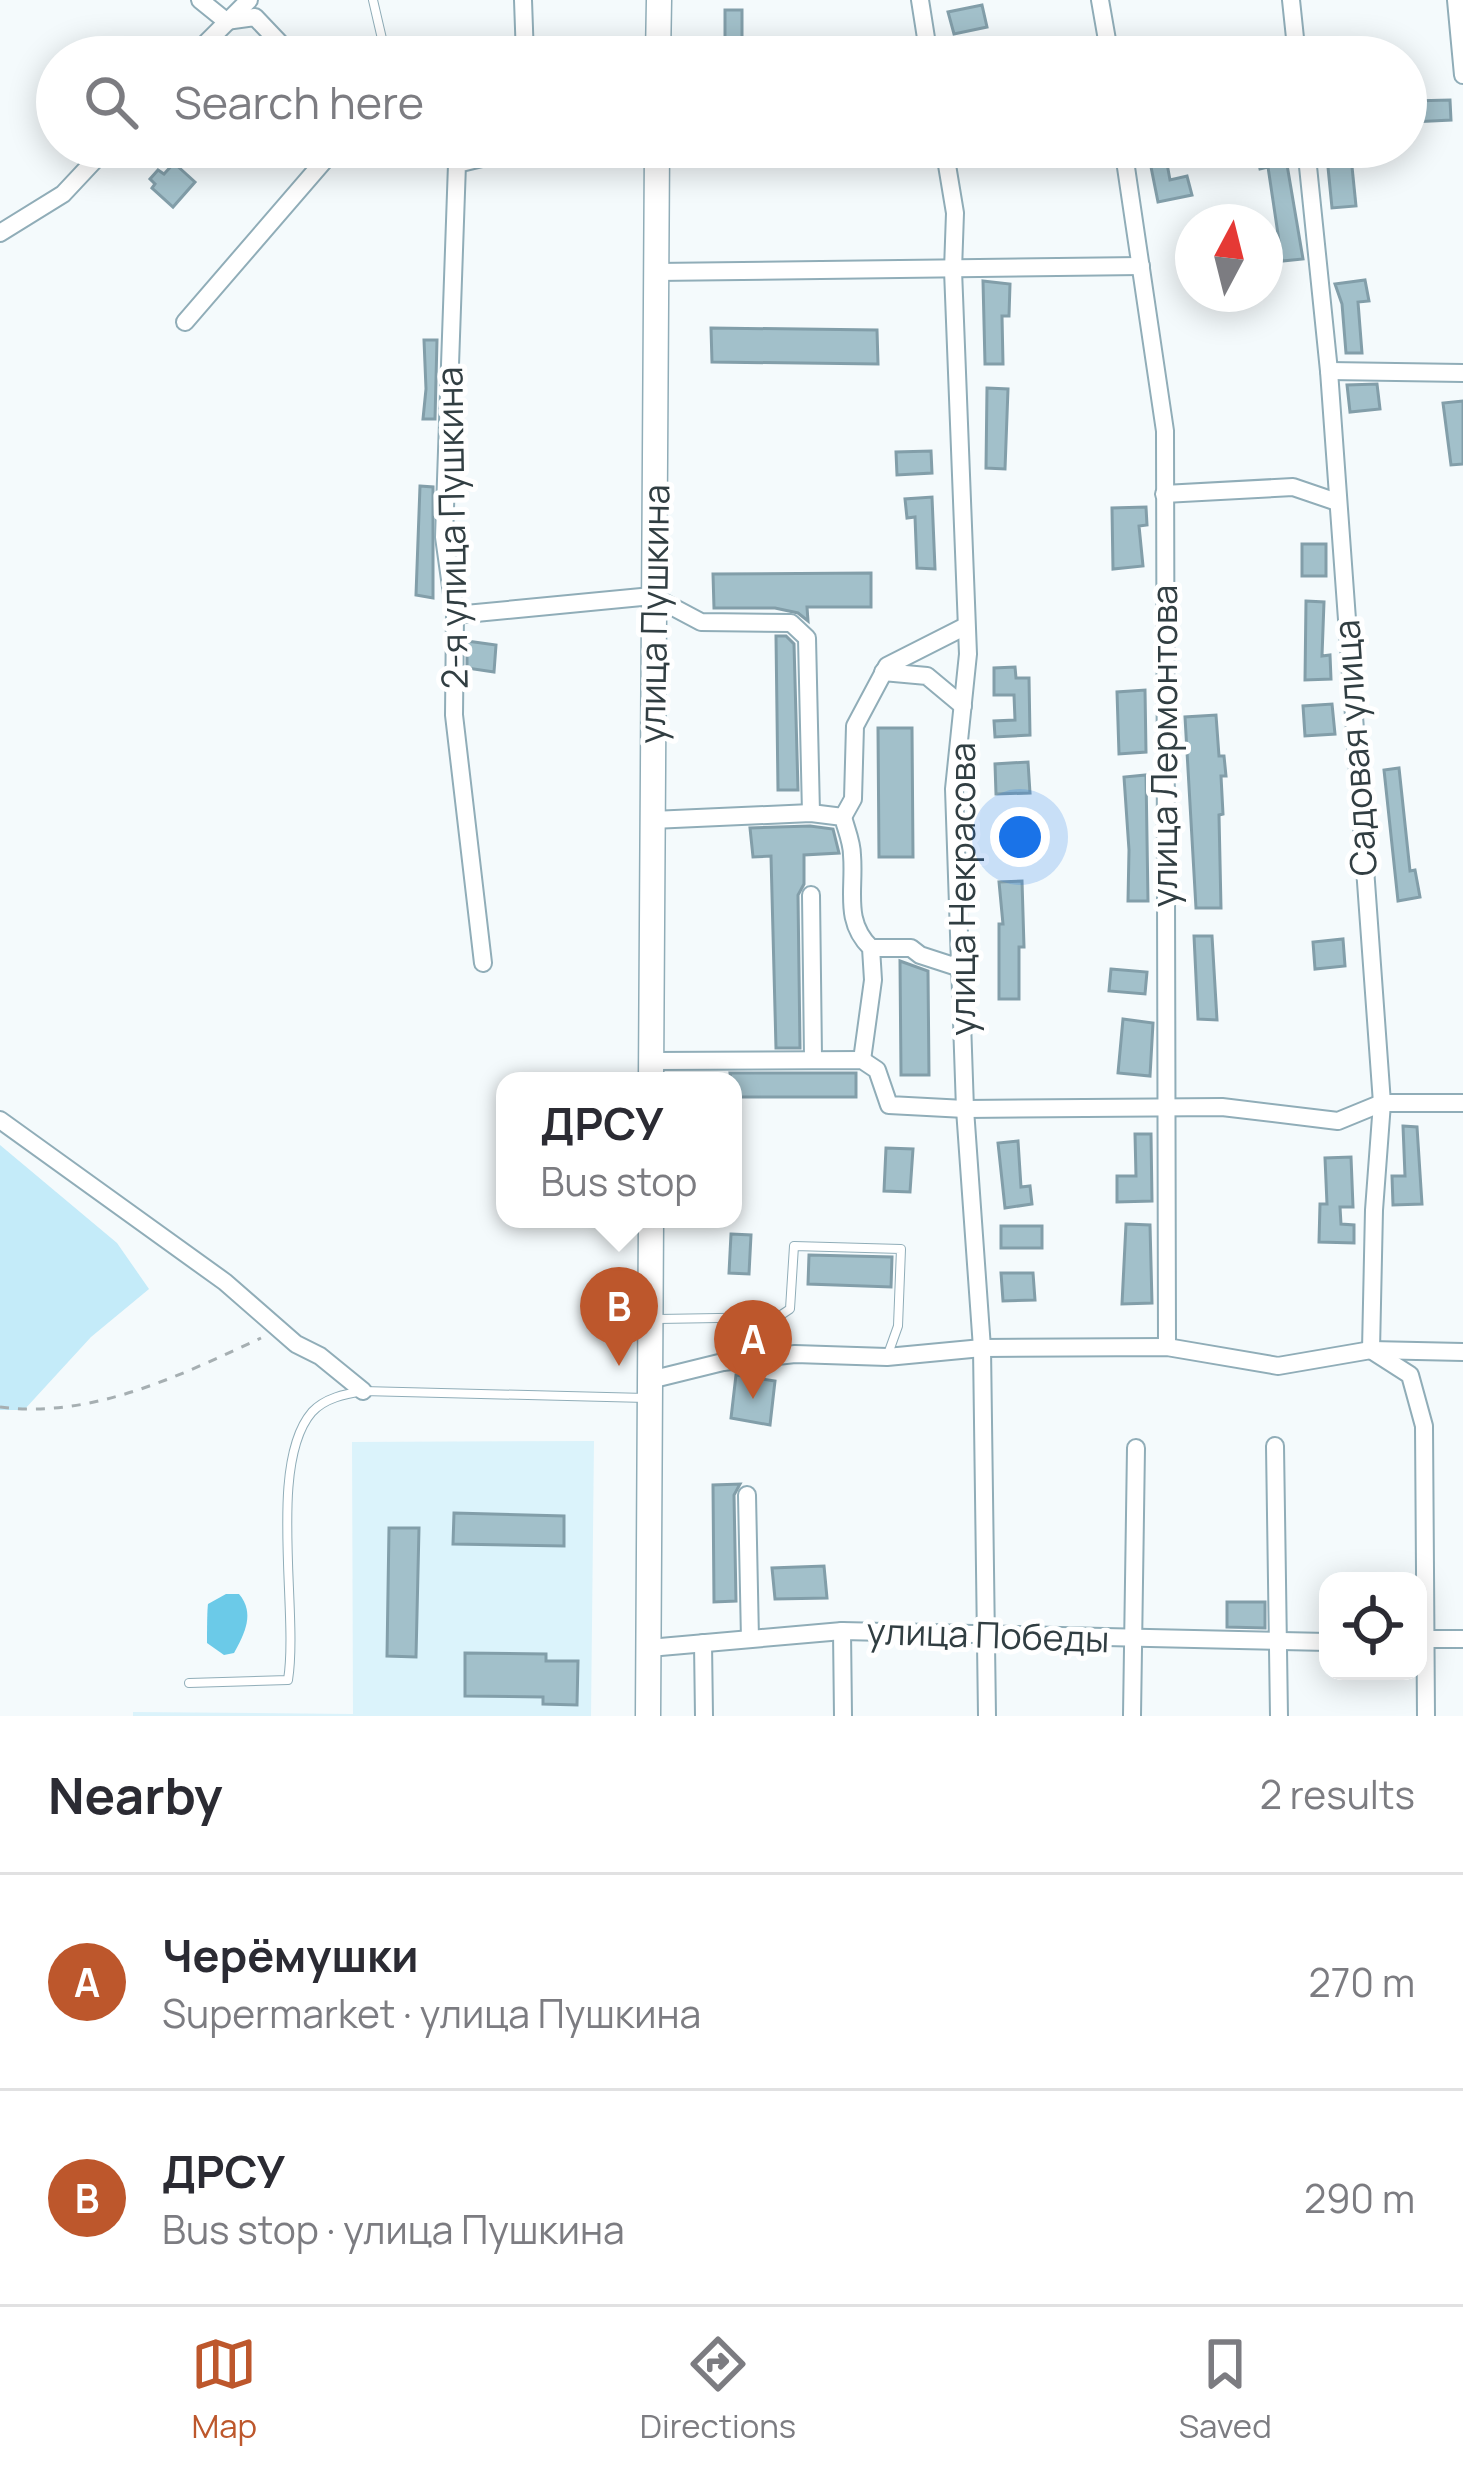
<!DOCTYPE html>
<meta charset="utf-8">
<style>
:root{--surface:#fff;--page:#f7f7f7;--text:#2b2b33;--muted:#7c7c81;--line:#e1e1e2;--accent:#bd572c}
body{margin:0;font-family:Manrope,sans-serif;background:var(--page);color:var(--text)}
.controls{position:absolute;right:36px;bottom:36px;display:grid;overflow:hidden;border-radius:24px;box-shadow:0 6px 30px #0003}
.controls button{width:108px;height:108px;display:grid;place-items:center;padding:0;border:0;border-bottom:3px solid var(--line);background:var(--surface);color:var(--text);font:60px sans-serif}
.compass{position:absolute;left:1175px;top:204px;width:108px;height:108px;border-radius:50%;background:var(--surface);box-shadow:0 6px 30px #0003;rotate:7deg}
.you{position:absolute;left:1020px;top:837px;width:42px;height:42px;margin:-30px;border:9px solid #fff;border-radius:50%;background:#1a73e8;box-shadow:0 0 0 18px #1a73e833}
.badge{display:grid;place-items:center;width:78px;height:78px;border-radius:50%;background:var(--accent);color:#fff;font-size:39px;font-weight:700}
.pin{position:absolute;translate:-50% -99px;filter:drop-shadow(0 3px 6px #0008)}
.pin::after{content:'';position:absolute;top:63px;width:42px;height:36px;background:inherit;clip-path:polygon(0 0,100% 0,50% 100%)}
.popup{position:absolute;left:496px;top:1072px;width:246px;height:156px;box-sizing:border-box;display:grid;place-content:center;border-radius:24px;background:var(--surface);filter:drop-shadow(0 3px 9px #0005);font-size:39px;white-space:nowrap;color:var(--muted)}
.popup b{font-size:45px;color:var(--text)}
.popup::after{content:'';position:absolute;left:50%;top:100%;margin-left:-24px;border:24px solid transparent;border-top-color:var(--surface)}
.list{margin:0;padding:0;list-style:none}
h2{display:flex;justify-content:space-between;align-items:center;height:156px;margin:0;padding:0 48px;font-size:51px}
h2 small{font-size:39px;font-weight:400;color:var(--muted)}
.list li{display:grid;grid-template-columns:78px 1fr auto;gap:36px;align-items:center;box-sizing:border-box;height:216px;padding:0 48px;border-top:3px solid var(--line)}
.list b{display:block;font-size:45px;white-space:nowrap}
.list p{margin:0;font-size:39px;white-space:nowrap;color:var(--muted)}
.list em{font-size:39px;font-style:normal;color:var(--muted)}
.icon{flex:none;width:66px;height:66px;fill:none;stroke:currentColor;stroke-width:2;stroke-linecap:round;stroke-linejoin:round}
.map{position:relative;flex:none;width:1463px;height:1716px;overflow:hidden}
.search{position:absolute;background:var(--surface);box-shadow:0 6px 30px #0003;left:36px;right:36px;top:36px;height:132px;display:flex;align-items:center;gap:30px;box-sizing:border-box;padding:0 42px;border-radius:66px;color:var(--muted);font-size:45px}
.sheet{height:588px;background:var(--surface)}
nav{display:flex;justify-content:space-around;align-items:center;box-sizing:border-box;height:168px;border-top:3px solid var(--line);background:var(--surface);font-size:33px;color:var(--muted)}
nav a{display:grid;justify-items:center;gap:6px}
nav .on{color:var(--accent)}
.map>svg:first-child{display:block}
.built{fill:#dbf3fb}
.green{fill:#c4ebf9}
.water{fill:#6bcae8}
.building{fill:#a2c0ca;stroke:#829ea9;stroke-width:3}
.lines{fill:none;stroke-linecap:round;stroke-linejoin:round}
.lane-casing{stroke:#90adb8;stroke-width:10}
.street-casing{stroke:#90adb8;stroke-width:20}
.secondary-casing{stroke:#90adb8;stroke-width:27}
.path{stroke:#a6afb2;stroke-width:3;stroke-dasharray:9 9;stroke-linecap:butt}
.lane{stroke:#fff;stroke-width:8}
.street{stroke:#fff;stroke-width:16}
.secondary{stroke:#fff;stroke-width:24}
.labels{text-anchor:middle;stroke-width:10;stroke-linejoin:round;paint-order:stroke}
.street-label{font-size:36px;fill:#313e42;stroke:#fff}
</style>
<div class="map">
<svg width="1463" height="1716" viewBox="0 0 1463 1716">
<rect width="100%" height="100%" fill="#f4fafc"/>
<path class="built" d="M594,1441L591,1716H133V1712L353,1714L352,1442Z"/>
<path class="green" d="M0,1145L117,1243L149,1289L91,1337L24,1410H0Z"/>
<path class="water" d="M226,1594H239C255,1613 245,1633 234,1653L224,1655L207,1643C207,1636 207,1611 208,1604Z"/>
<g class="building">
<path d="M982,5L987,27L954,34L948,12Z"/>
<rect x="725" y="10" width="17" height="47"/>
<path d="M1450,100L1451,120L1412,122L1411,101Z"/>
<path d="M1147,147H1164L1170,180L1187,176L1192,195L1158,202Z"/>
<path d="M1255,147H1284L1303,259L1282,261L1268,167L1260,169Z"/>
<path d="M1326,147H1350L1356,206L1332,208Z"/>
<path d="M174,163L195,182L173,207L152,188L155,184L150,179L158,170L164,174Z"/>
<path d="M1365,280L1369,301L1358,302L1362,353H1346L1342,304L1335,284Z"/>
<path d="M983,281L1010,284L1009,316H1002L1003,364H985Z"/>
<path d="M711,328L877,330L878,364L712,362Z"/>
<path d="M424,340H437L435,419H423L426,389Z"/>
<path d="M1377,384L1380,409L1350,412L1347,385Z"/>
<path d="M987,388L1008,389L1005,469L986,468Z"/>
<path d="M1463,401V464L1451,465L1443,403Z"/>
<path d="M931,451L932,473L897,475L896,452Z"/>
<path d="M420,486L433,487V598L416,595Z"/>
<path d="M932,497L935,569L917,568L915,517L907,518L905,499Z"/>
<path d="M1146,507L1147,525L1139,526L1143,566L1113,569L1112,508Z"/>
<rect x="1302" y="544" width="24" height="32"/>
<path d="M871,573V607H807L808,621L798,613L775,608H714L713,574Z"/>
<path d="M1306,601L1324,602L1322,656L1330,655L1331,679L1305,680Z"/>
<path d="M776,636H786L794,644L798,790H778Z"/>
<path d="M467,641L496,645L494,672L467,668Z"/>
<path d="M1015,667L1016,678H1029L1030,735L995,737L994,721L1015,720L1014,695H994V668Z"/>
<path d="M1145,690L1146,752L1119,754L1117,692Z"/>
<path d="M1332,704L1335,734L1305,736L1303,706Z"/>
<path d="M1216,715L1219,756H1224L1226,776H1221L1223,814L1219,815L1221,908H1196L1185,717Z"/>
<path d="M878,728H912L913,857H879Z"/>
<path d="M1028,762L1030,793L996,794L995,764Z"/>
<path d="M1399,768L1410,871L1415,870L1420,897L1398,901L1384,770Z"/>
<path d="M1146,775L1148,901H1128L1129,850L1124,777Z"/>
<path d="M810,826L833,829L839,853L804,855V884L798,895L800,1048H776L771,856L753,857L750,828Z"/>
<path d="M1022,881L1024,947H1019V999H999V924H1003L999,882Z"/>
<path d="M1194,936H1212L1217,1020L1198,1019Z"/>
<path d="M1343,939L1345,966L1315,969L1313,942Z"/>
<path d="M900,961L928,971L929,1075H901Z"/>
<path d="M1111,969L1147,972L1145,994L1109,991Z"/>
<path d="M1123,1019L1153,1023L1150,1076L1118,1073Z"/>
<path d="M730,1073H856V1097H733Z"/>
<path d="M1403,1126L1417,1127L1422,1204L1393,1205L1392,1176H1405Z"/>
<path d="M1135,1134H1151L1152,1201L1117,1202V1176H1136Z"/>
<path d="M1018,1141L1021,1187L1030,1186L1032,1204L1005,1208L998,1143Z"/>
<path d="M886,1148L913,1149L910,1192L884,1191Z"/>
<path d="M1351,1157L1353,1207H1340L1341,1224L1354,1225V1243L1319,1242L1320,1204H1327L1325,1158Z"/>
<path d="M1126,1224L1150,1225L1152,1303L1122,1304Z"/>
<rect x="1001" y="1226" width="41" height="22"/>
<path d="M731,1234L751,1235L749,1274L729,1273Z"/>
<path d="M809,1255L892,1257L891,1287L808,1284Z"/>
<path d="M1001,1273H1033L1035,1300L1003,1301Z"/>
<path d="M736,1375L775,1381L770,1425L731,1418Z"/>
<path d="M740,1484L734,1495L736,1601L714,1602L713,1485Z"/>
<path d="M454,1513L564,1516V1546L453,1544Z"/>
<path d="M389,1528H419L416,1657L387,1656Z"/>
<path d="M824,1566L827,1598L775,1599L772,1568Z"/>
<path d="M1227,1602H1265V1628L1227,1627Z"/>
<path d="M465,1653L546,1654V1661H578L577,1705L543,1704V1697L465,1696Z"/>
</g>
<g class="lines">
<g class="lane-casing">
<g id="lane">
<path d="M373,0L386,56"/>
<path d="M658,1319L778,1317L790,1309L794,1246L901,1249L898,1326L888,1354"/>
<path d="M189,1683L288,1680C299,1612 267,1464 312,1412C325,1398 345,1394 363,1391L646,1398"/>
</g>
</g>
<g class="street-casing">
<g id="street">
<path d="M200,0L226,21L255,17L293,57"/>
<path d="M523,0L525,57"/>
<path d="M920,0L929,57"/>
<path d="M1100,0L1110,57"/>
<path d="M1291,0L1297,57"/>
<path d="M1456,0L1463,75"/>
<path d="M192,57L249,0"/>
<path d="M944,147L955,213L953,270L968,654L954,789L965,1109L982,1348L987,1716"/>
<path d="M1123,147L1165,431L1167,1347"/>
<path d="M1306,147L1329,371L1382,1103L1374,1210L1371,1350L1410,1375L1424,1426L1426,1716"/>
<path d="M0,233L63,194L107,147"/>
<path d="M656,272L1141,266"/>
<path d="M185,322L336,147"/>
<path d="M1329,371L1463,373"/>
<path d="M1164,494L1293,487L1337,502"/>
<path d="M455,615L652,596L701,622L791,623L807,638L811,813"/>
<path d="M883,672L927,676L963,706"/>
<path d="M843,817L853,799L855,726L887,666L966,626"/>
<path d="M652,820L811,813L843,817C846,829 852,842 852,855C855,890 843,921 871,948L873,980L862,1060"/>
<path d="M811,895L813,1057"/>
<path d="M871,948H911L920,955L960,968"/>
<path d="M483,963L454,715L455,615L444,537L457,164L527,147"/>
<path d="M651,1061L862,1060L877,1070L889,1105L965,1109L1222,1107L1338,1121L1382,1103H1463"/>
<path d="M0,1120L225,1282L296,1344L320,1356L363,1391"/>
<path d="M723,1362L754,1319"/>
<path d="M650,1380L723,1362L795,1354L887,1357L982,1348L1167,1347L1278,1366L1371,1350L1463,1352"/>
<path d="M1275,1446L1279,1716"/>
<path d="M747,1495L750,1639"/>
<path d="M842,1631L843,1716"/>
<path d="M1419,1639H1463"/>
<path d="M703,1643L704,1716"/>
<path d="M649,1648L842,1631L1328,1642"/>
<path d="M1132,1716L1136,1448"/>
</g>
</g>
<g class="secondary-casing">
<g id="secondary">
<path d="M658,57L659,0"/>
<path d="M651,1081L657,147"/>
<path d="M648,1716L651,1219"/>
</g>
</g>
<path class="path" d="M0,1407C91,1419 179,1376 261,1338"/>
<use href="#lane" class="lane"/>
<use href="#street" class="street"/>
<use href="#secondary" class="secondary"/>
</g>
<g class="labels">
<g class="street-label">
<text transform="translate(452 528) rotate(-91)" y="13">2-я улица Пушкина</text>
<text transform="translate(654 614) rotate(-89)" y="13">улица Пушкина</text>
<text transform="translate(1164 746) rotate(-90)" y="13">улица Лермонтова</text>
<text transform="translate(1355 748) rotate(-94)" y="13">Садовая улица</text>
<text transform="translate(962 889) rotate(-90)" y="13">улица Некрасова</text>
<text transform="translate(988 1635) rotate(2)" y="13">улица Победы</text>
</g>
</g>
</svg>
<div class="controls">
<button><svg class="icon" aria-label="locate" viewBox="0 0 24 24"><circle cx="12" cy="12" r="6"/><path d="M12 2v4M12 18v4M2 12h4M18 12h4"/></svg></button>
</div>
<svg class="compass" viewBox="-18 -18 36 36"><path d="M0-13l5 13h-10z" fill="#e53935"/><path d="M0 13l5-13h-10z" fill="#7c7c81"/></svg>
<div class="you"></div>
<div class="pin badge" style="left:753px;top:1399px">A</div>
<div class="pin badge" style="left:619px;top:1366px">B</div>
<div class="popup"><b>ДРСУ</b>Bus stop</div>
<div class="search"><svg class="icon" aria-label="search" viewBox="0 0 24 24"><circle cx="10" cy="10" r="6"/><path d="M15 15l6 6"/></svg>Search here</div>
</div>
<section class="sheet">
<h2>Nearby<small>2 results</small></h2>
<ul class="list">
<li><span class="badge">A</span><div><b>Черёмушки</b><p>Supermarket · улица Пушкина</p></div><em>270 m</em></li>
<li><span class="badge">B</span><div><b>ДРСУ</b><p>Bus stop · улица Пушкина</p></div><em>290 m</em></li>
</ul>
</section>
<nav>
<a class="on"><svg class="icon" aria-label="map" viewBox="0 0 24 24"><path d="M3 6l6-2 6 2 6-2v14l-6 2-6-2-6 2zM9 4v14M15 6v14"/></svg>Map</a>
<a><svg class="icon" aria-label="directions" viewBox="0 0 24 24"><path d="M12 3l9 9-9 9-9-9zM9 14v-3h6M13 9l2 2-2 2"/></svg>Directions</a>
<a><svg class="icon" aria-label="saved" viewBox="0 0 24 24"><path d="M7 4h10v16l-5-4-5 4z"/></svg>Saved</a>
</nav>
